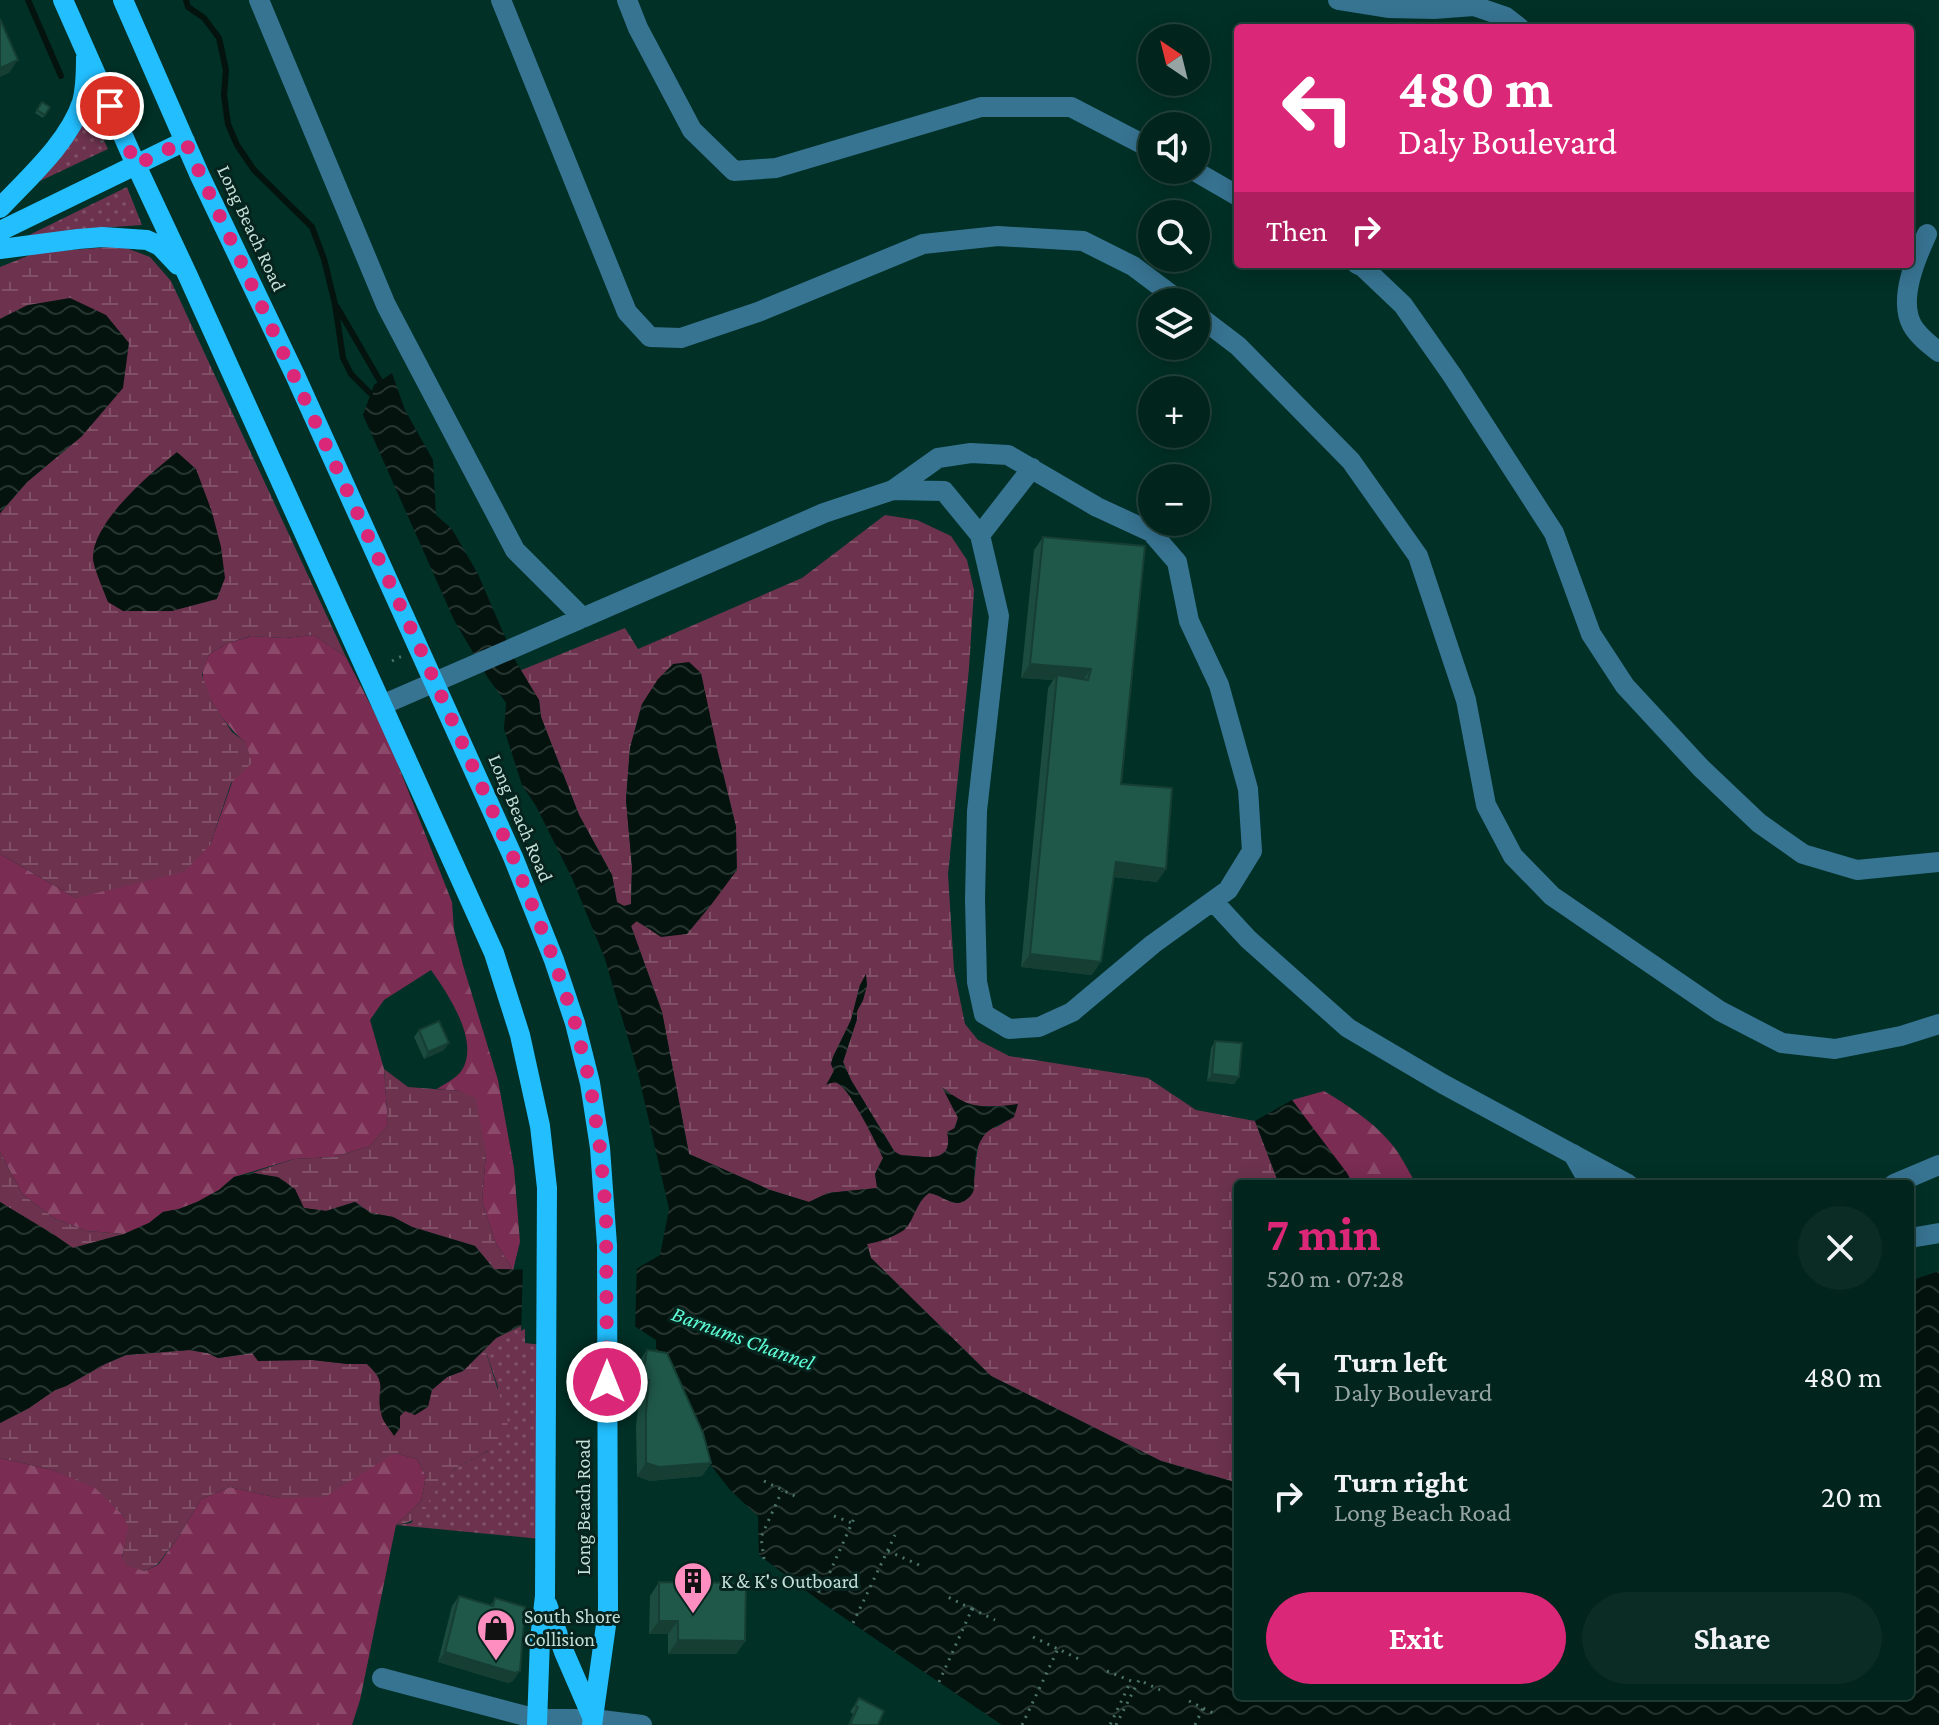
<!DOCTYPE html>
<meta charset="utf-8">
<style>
:root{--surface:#01241c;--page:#0b2c25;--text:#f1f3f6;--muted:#96a4a3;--line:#23413b;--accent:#db2777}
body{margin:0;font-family:"Crimson Pro",serif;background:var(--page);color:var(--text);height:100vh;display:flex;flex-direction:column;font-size:30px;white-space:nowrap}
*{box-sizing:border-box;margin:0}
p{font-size:26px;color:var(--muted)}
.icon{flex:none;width:44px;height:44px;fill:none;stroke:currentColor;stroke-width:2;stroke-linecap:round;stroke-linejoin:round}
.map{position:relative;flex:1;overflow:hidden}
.details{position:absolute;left:1234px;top:1180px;width:680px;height:520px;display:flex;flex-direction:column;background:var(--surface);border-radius:8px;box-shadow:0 4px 20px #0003,0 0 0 2px var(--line)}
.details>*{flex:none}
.top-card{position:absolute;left:1234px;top:24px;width:680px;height:244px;border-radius:8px;box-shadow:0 4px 20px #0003,0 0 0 2px var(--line);background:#db2777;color:#fff;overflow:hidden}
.needle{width:52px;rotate:325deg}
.controls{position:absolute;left:1138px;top:24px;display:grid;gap:16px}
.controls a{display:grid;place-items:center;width:72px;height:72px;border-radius:50%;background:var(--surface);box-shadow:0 4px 20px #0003,0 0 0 2px var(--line);font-size:40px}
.pin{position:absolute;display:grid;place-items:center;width:68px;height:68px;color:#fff;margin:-34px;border:4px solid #fff;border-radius:50%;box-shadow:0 2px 8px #0007}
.me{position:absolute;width:88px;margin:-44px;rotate:0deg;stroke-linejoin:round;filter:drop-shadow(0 0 6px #0008)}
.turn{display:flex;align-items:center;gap:28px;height:168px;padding:0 32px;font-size:36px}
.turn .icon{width:104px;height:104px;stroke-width:2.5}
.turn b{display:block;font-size:56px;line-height:68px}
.then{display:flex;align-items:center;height:76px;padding:0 32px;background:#0003;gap:16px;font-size:30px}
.round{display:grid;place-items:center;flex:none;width:84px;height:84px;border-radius:42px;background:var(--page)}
.head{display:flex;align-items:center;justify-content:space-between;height:136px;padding:0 32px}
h1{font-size:48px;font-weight:700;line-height:60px;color:var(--accent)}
.primary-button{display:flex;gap:16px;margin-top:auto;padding:16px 32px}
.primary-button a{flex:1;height:92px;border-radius:48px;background:var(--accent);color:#fff;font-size:32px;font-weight:700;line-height:92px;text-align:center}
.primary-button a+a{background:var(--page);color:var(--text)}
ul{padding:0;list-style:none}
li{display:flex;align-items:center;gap:24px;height:120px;padding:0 32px}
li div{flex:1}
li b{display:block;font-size:30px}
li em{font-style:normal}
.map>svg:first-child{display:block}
.grass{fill:url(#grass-dots)}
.forest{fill:url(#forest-firs)}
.wetland{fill:url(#wetland-marsh)}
.water{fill:url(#water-waves)}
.pier{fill:#013026}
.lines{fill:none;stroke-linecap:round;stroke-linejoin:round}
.stream{stroke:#04130e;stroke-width:6}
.path{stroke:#4c746a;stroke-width:3;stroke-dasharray:2 6;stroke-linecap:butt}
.minor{stroke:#377492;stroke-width:20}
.major{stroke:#22befe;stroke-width:20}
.wall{fill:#1b4c3f}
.shaded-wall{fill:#163e33}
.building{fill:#1f5849;stroke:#163e33;stroke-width:2}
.route{stroke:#db2777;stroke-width:14;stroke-dasharray:0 25.2}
.labels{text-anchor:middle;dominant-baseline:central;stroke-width:6;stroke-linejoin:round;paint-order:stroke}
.street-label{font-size:20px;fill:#c3dfd6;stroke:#06241d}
.poi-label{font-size:20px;fill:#c3dfd6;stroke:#06241d;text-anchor:start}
.water-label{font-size:22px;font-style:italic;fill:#5efed6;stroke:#06241d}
</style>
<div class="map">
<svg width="1939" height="1725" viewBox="0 0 1939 1725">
<defs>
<pattern id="grass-dots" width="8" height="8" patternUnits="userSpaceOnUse" patternTransform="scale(2)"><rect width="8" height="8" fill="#6d334e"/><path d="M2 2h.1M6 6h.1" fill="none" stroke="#805067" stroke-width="1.8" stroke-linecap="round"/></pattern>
<pattern id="forest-firs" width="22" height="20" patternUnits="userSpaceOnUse" patternTransform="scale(2)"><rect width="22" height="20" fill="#7a2c52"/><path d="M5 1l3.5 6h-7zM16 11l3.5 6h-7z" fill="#8b4a6a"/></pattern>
<pattern id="wetland-marsh" width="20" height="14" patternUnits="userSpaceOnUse" patternTransform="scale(2)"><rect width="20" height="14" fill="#6d334e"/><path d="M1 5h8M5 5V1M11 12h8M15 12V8" fill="none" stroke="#805067"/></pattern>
<pattern id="water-waves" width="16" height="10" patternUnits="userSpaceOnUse" patternTransform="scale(2)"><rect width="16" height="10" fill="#04130e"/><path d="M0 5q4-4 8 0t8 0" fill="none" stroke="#273530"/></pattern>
</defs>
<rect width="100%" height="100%" fill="#013026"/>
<path class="grass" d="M89,108L108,149L23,189Z
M127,187L142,225L99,228L21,239Z
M525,1324V1343L542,1345L541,1539L396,1525L411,1523L446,1476L459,1466L488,1451L498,1387L485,1349L496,1338Z"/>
<path class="forest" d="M314,635L346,657L387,737L452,902L454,930L463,965L498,1080L514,1168L520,1242L513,1270L495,1242L482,1201L486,1153L460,1091L437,1089C444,1084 457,1078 462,1070C480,1041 448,994 431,970L384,1000L370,1020L384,1069L388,1125L370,1146L334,1157L294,1159L234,1177L219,1190L197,1202L179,1209L163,1212L149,1223L124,1234L87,1231L54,1218L22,1194L0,1152V854L76,898L210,845L246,743C230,730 201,694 203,673C203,667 207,660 209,654L228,643L252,636L284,638Z
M1324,1091C1347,1105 1371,1120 1389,1141C1400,1153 1408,1170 1416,1184H1353L1292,1100Z
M395,1453L417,1459L426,1476L421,1501L396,1525L360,1700L352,1725H0V1458L53,1470L95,1487L123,1515L129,1527L122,1557L144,1571L158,1565L177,1539L201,1499L230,1487L279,1498Z"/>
<path class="wetland" d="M121,246L150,257L171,281L346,657L314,635L284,638L251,636L228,643L209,654L202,675L212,702L232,732L246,743L252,763L231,783L210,845L184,872L76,898L0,854V513L27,482L82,436L28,305L0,319V267L35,253Z
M885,515L917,520L951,536L967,560L974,590L969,668L948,874L954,970L965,1024L978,1040L1009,1056L1148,1078L1196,1110L1255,1121L1279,1184H1238V1483L1161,1461L991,1376L871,1258L867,1244C878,1242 894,1237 903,1230C915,1220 915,1203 929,1193C939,1194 948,1203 958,1203C982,1201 971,1153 982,1137C990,1126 993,1130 1002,1124C1008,1121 1013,1110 1017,1105C996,1106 977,1109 957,1100L958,1118L946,1151L936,1158L900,1155L894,1151L851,1080L843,1062L857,1019V1011L863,1000L867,985H860L851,1020L833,1057L831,1064L834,1070L828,1084C834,1082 834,1080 840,1085C852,1094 877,1143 883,1158L875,1174L878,1188L828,1193L809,1202L770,1190L689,1154L662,1012L631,926L636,921L648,928L736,827L719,757L642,704L630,748L626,800L632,867L631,905L624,906L617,903L612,875L579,815L541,717L539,700L519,671L625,628L638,649L802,578Z
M384,1069L408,1087L460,1091L476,1098L486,1153L482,1201L495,1242L513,1270L494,1269L475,1246L412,1227L393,1217L371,1213L355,1202L326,1211L303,1208C289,1178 283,1178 252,1173L294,1159L334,1157L370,1146L388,1125Z
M0,1152L22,1194L54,1218L87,1231L124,1234L73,1248C49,1231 24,1218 0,1202Z
M485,1349L508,1422L505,1438C498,1443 491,1449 484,1453C472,1460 457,1465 447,1476C426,1497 432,1520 396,1525L421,1501L426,1476L417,1459L395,1453L325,1497L279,1498L230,1487L201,1499L177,1539L157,1565L144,1571L127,1566L122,1558L128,1527L123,1515L95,1488L53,1470L0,1458V1423L29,1408L55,1390L66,1386L105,1364L126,1355L189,1350L208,1353L218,1358L253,1353L348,1364H367C380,1376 383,1382 380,1399L400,1428L399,1416L447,1377L463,1371Z"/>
<path class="water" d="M70,298L106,315L129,343L123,388L82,436L27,482L0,513V319L28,305Z
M392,373L405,410L433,460L436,515L452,529L478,574L515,660L539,700L541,717L579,815L612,875L617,902L624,906L631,904L632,867L626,800L630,748L642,704L658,679L673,664L689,662L701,673L719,757L736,827L737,870L711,905L687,934L661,937L637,921L631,926L662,1012L689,1154L770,1190L809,1202L828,1193L877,1188L875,1174L883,1158C878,1145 849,1089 839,1084C834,1081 831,1083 826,1085L834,1071L831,1064L833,1057L851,1020L860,985L866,974L867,985L863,1000L857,1011V1019L843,1062L851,1080L894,1151C902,1157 905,1155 913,1156C934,1158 953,1160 947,1132L955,1128L958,1118L942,1087C968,1109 984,1109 1018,1104L1014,1117C1003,1124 990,1126 983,1137C974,1149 975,1165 974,1179C974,1184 975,1188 973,1192C971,1197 964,1202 958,1203C948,1203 939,1194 929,1193C915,1203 915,1220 904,1230C894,1237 879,1242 867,1244L871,1258L991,1376L1161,1461L1238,1483V1696H1910V1281L1939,1271V1725H1002L821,1602L759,1555L758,1516L730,1490L707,1460L656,1361V1340L636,1327L525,1324L496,1338L463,1371L447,1377L432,1390L428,1407L415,1415L405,1411L400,1416V1428L394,1436C390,1429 382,1421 381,1413C375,1388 390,1386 367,1364H348L312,1360L258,1361L252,1353L218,1358L208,1353L189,1350L126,1355L105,1364L66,1386L55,1390L29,1408L0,1423V1202L53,1234L73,1248L124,1234L149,1223L163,1212L179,1209L197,1202L219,1190L234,1177L252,1173L278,1177L295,1189L304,1208L326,1211L355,1202L371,1213L393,1217L412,1227L475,1246L494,1269L631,1272L660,1255L669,1209L638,1073L605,959L572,878L536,806L522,785L504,729L506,703L488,678L454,620L363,415L374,385Z
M177,452L196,469L212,512L221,547L225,578L217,599L172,611H123L108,602C104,591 94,569 93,559C91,523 151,473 177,452Z
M1292,1100L1347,1173L1353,1184H1279L1255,1121Z"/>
<path class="pier" d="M637,1264L635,1331L526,1328L521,1331L523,1266L630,1268Z"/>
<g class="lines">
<path class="stream" d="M28,0L61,76
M186,0L188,7L204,18L219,38L226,70L224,95L228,124L237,145L254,170L312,227L324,259L335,304L343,358L351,374L370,393
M337,307L380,381"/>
<path class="path" d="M95,126L105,148
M392,661L402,656
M764,1481L799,1498
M834,1516L852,1523
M888,1551L919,1565
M764,1559L761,1537L782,1491
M789,1578L821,1592L856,1514
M972,1609L995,1620
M853,1623L895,1535
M1033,1637L1083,1661
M1107,1671L1131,1681L1110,1725
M939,1682L972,1609L948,1597
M1189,1701L1217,1715
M1022,1725L1058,1649
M1116,1725L1139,1680L1160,1690
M1195,1725L1203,1708"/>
<path class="minor" d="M259,0L386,305L515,550L583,618
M501,0L627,312L650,337L681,338L758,312L923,244L998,236L1083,241L1133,266L1181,302
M627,0L638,28L692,130L734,171L776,168L981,107H1071L1152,149
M1338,0L1388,8L1434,9L1474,6L1506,17L1520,28
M1193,170L1238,196
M1927,234C1916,258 1898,299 1912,325C1918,336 1930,345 1939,352
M1357,264L1363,267L1403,305L1452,375L1554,533L1591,634L1625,686L1701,768L1759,823L1803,854L1857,870L1939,862
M1196,314L1238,346L1351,461L1418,556L1466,700L1486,805L1513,856L1552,896L1720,1011L1782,1043L1835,1049L1901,1036L1939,1024
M980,535L1032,468
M382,705L824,513L893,490L944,491L980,535L999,616L977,811L975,899L977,982L984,1014L1009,1029L1039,1027L1072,1012L1153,944L1228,890L1252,851L1248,789L1219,685L1189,621L1177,562L1151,532L1097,507L1008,455L971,453L938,458L893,490
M1213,901L1248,939L1348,1028L1443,1084L1628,1184
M1573,1154L1590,1184
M1894,1184L1939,1165
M1910,1238L1939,1233
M382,1678L537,1719H593L642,1725"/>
<path class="major" d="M63,0L136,165L188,276L494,953L520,1035L540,1126L547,1188L545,1596L540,1639L537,1725
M123,0L200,176L295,375L513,857L554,960L575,1023L590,1083L600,1148L607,1245L608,1611L592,1725
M0,208C28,178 69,142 82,102C86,88 86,72 86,57
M0,231L185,141
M0,249L78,239L103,237L147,240L160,246L178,265
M547,1604L564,1652L593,1719"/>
</g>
<path class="wall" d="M42,102L50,107L43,118L35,113Z
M1043,537L1145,546L1121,784L1166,869L1157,882L1113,877L1092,975L1021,967L1048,688L1053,680L1021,678L1034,550Z
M419,1030L444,1050L424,1059L414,1037Z
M1215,1041L1239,1077L1234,1084L1207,1081L1211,1048Z
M647,1350L711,1463L702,1476L649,1481L637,1476L636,1426L640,1393L633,1391L637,1364Z
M659,1582L745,1641L736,1654H668V1634H649L650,1596Z
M459,1596L491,1605L495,1598L513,1681L508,1683L438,1662L452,1606Z
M859,1698L878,1725H848L853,1714L850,1712Z"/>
<path class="shaded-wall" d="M18,60L9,73L0,77V68Z
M1030,664L1091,669L1081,682L1057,675L1053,680L1021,678Z
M1116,862L1166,869L1157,882L1106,876Z
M1030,954L1101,962L1092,975L1021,967Z
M449,1043L444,1050L424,1059L428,1052Z
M1212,1074L1239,1077L1234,1084L1207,1081Z
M642,1378L649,1380L640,1393L633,1391Z
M646,1463H711L702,1476L649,1481L637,1476Z
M659,1621H678L668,1634H649Z
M678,1640L745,1641L736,1654H668Z
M445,1652L520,1671L513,1681L508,1683L438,1662Z"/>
<path class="building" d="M0,19L18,60L0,68Z
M42,102L50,107L45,115L37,110Z
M1043,537L1145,546L1121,784L1172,788L1166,869L1116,862L1101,962L1030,954L1057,675L1088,680L1091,669L1030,664Z
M439,1021L449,1043L428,1052L419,1030Z
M1215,1041L1242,1043L1239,1077L1212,1074Z
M647,1350L667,1353L703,1433L711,1463L659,1467L646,1463V1412L649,1380L642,1378Z
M659,1582L746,1583L745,1641L678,1640V1621H659Z
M459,1596L493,1606L495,1598L525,1607L520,1671L515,1673L445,1652Z
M859,1698L884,1711L878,1725H854L850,1724L858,1707L855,1705Z"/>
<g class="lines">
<path class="route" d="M110,106L136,165L185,141L419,646L513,857L554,960L575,1023L590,1083L600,1148L606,1213L607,1382"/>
</g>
<defs>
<symbol id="building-pin" viewBox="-11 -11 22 30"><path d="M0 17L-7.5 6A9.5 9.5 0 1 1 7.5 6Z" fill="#fd8ebf" stroke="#06241d"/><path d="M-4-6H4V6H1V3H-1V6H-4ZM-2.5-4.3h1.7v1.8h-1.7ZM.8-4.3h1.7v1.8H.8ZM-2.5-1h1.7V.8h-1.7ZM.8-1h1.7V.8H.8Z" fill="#111"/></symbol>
<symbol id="shop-pin" viewBox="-11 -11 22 30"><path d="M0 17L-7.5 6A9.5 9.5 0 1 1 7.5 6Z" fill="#fd8ebf" stroke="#06241d"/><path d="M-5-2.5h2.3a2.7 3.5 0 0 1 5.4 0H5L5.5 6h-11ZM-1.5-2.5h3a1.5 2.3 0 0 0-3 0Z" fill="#111"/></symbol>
</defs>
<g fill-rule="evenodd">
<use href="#building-pin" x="671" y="1559" width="44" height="60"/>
<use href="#shop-pin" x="474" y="1606" width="44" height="60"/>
</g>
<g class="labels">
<g class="street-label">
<text transform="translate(252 228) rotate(65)">Long Beach Road</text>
<text transform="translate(521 818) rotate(67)">Long Beach Road</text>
<text transform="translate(583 1507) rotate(-90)">Long Beach Road</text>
</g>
<g class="poi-label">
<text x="721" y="1581">K &amp; K's Outboard</text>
<text x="524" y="1616">South Shore<tspan x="524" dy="23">Collision</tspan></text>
</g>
<g class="water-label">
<text transform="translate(743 1338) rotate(20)">Barnums Channel</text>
</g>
</g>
</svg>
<div class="controls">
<a><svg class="needle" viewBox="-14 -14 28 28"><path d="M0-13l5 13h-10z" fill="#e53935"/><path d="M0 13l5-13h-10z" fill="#96a4a3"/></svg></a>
<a><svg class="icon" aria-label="sound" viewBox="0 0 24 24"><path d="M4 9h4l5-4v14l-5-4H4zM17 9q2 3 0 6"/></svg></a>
<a><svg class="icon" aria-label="search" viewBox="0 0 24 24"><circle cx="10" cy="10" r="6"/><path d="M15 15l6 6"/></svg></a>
<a><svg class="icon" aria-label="layers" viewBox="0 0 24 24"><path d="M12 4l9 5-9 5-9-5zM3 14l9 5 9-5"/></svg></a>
<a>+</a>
<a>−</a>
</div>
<div class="pin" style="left:110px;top:106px;background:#d93025"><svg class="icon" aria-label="arrive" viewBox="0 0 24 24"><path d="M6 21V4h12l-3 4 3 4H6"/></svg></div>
<svg class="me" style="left:607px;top:1382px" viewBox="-20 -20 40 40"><circle r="17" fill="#db2777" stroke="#fff" stroke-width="3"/><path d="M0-11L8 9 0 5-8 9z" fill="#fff"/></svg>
<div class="top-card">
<div class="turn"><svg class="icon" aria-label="left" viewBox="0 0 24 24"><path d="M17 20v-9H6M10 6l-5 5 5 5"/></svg><div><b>480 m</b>Daly Boulevard</div></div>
<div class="then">Then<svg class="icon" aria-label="right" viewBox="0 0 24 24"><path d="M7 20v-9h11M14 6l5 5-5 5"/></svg></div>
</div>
<section class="details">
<div class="head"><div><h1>7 min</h1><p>520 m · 07:28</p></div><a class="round"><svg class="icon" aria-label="close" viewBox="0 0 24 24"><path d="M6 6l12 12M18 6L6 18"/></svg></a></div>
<ul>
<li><svg class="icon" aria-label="left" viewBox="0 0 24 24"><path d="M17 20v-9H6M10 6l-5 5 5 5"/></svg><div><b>Turn left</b><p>Daly Boulevard</p></div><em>480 m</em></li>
<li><svg class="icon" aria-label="right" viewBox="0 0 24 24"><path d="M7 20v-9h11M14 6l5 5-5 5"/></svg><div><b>Turn right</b><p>Long Beach Road</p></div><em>20 m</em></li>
</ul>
<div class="primary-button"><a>Exit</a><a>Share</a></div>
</section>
</div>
